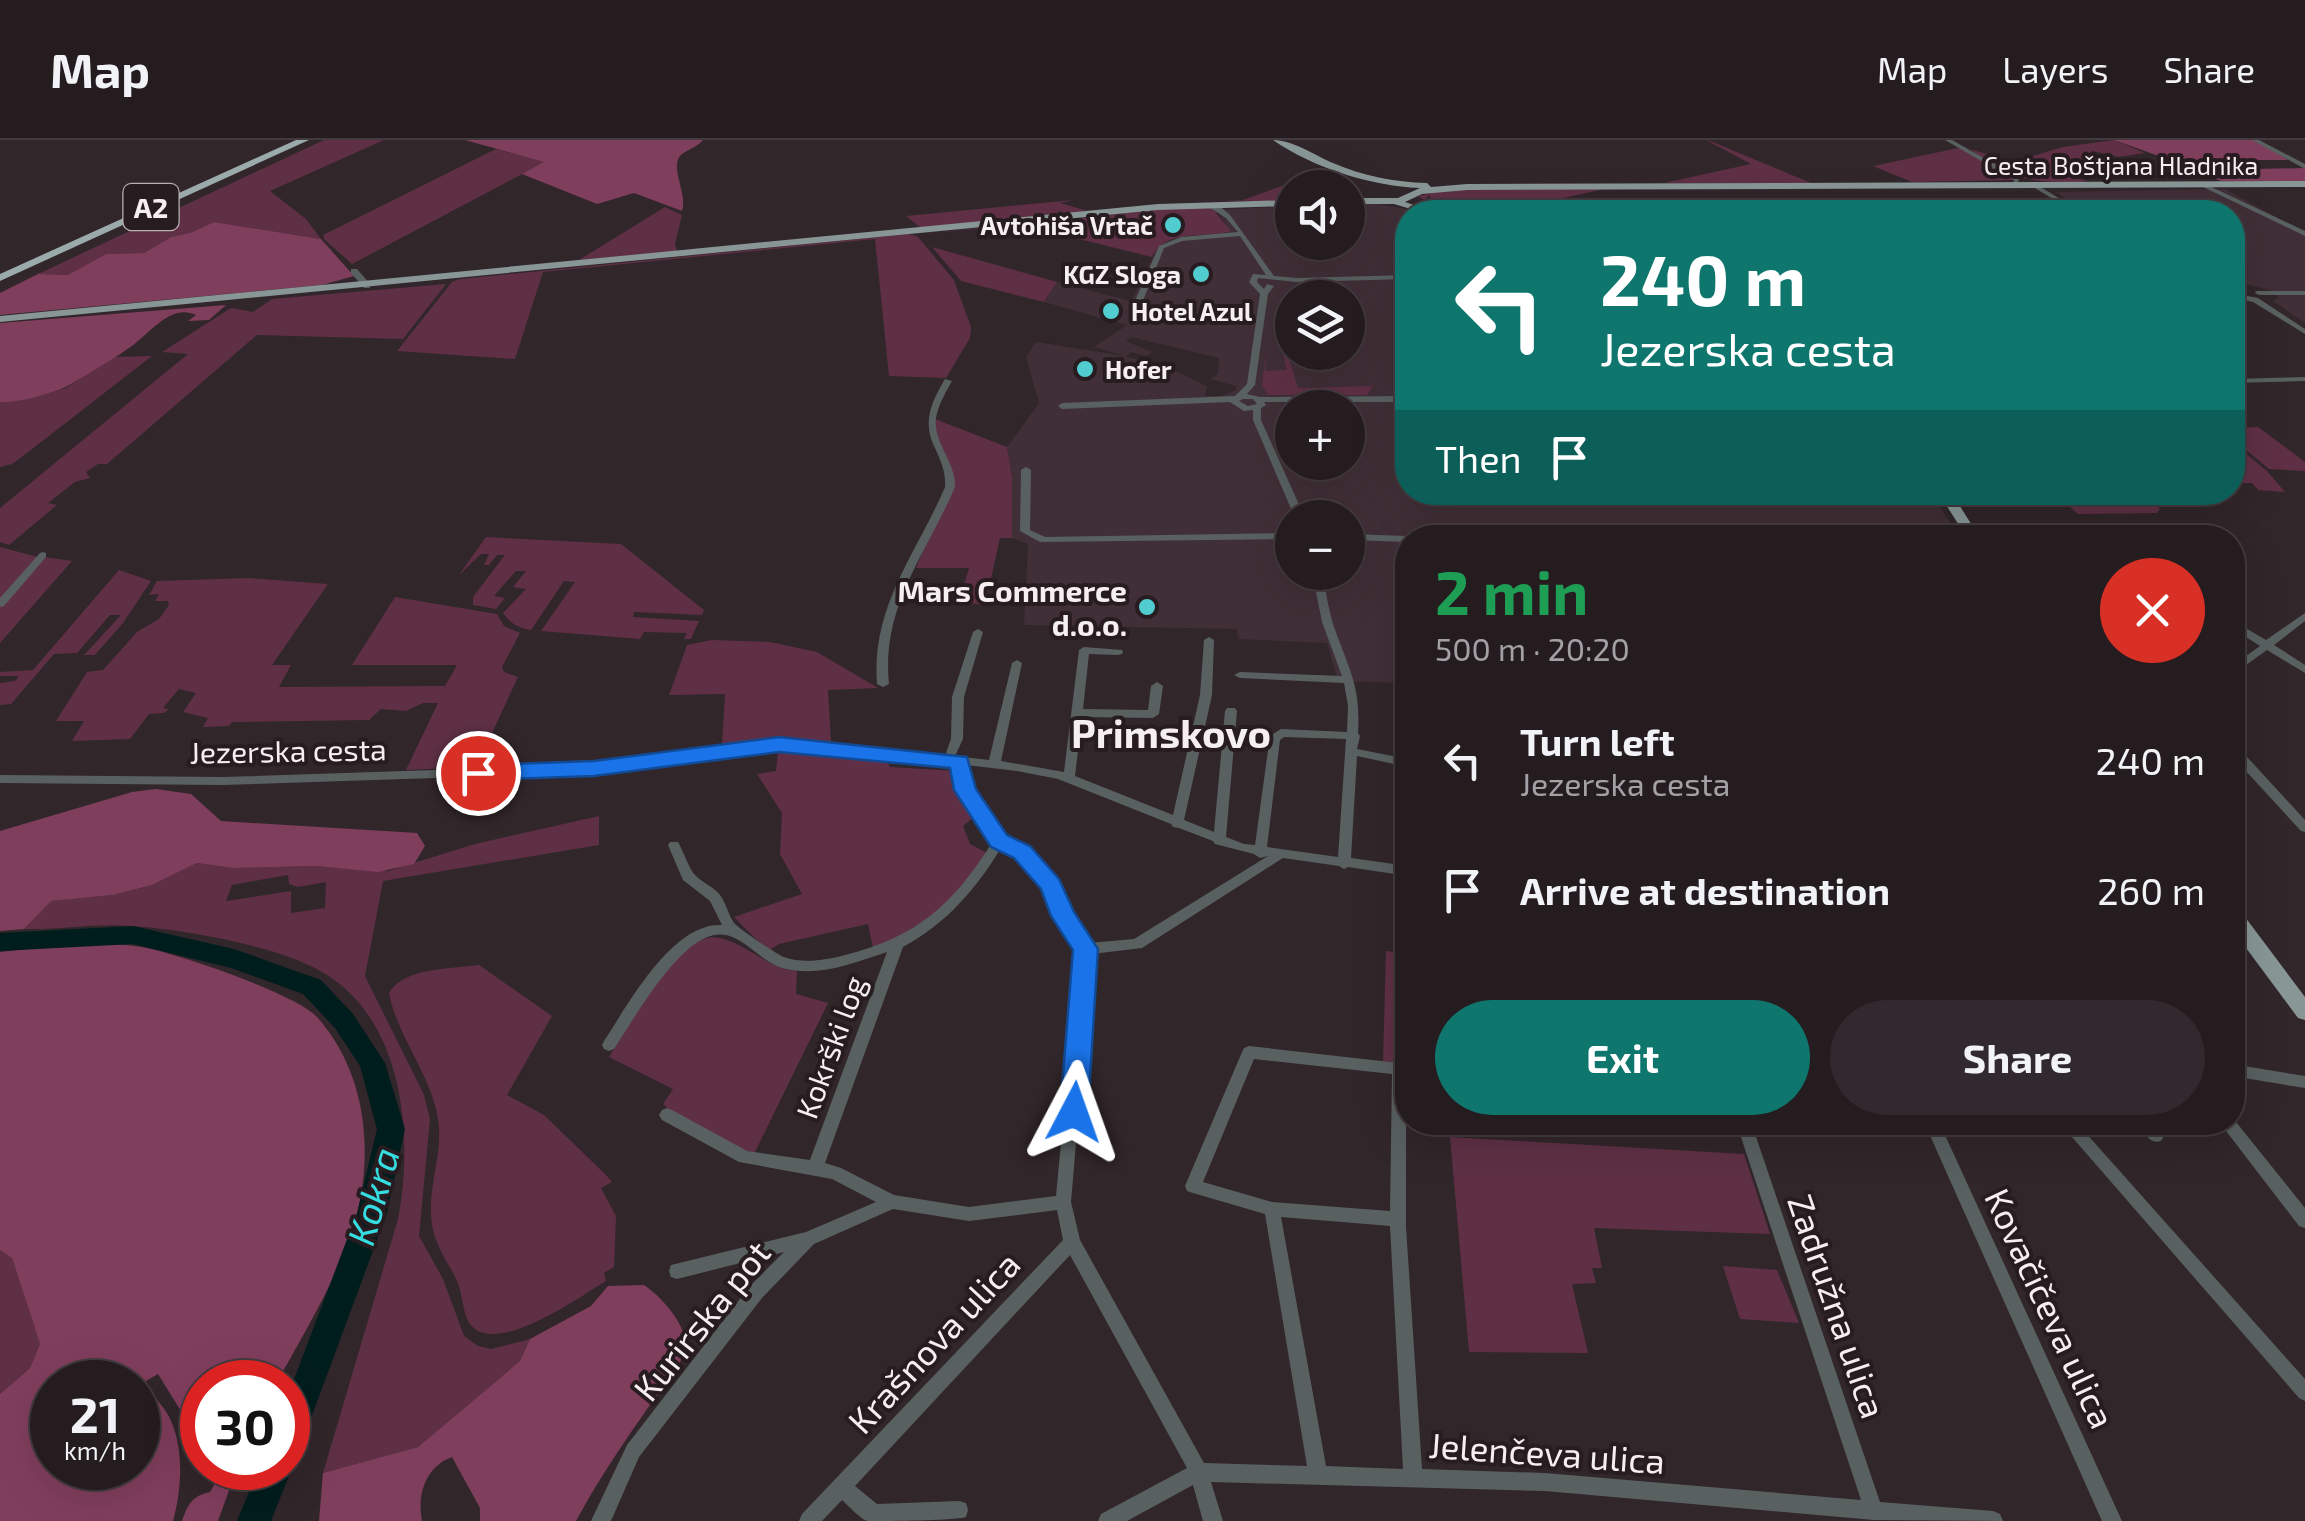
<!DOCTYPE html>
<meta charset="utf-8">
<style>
:root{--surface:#251c20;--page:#31292d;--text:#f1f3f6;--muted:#a3a1a5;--line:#423a3e;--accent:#0f766e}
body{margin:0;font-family:"Exo 2",sans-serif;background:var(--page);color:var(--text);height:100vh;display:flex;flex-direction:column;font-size:38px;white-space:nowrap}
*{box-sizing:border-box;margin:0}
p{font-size:32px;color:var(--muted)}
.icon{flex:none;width:55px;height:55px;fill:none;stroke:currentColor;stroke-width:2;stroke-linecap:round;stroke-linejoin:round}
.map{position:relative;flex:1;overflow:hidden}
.side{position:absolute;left:1395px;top:385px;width:850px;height:610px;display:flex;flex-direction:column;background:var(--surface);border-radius:40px;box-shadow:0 10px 40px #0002,0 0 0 2px var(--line)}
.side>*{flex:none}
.hud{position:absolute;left:1395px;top:60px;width:850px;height:305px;border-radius:40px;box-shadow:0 10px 40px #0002,0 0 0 2px var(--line);background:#0f766e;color:#fff;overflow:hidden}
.controls{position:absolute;left:1275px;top:30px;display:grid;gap:20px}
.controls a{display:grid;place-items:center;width:90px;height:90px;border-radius:50%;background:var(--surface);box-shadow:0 10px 40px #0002,0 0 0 2px var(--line);font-size:50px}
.speed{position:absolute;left:30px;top:1220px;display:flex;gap:20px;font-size:50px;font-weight:700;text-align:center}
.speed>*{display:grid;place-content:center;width:130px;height:130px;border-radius:50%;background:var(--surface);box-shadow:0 10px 40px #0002,0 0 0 2px var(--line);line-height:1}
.speed small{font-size:25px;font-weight:400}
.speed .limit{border:15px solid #d22;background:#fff;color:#111}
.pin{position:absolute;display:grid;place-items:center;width:85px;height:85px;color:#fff;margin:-42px;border:5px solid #fff;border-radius:50%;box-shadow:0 2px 10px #0007}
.me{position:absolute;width:110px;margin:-55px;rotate:4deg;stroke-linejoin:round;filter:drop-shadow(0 0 8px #0008)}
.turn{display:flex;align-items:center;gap:35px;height:210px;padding:0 40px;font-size:45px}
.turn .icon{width:130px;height:130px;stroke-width:2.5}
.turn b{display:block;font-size:70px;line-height:85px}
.then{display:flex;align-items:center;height:95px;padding:0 40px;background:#0003;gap:20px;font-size:38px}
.round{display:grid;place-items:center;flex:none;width:105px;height:105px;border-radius:52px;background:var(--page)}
.head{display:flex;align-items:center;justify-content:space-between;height:170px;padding:0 40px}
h1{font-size:60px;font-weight:700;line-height:75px;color:#1e9e55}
.primary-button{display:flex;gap:20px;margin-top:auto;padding:20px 40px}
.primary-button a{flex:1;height:115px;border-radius:60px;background:var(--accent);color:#fff;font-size:40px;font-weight:700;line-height:115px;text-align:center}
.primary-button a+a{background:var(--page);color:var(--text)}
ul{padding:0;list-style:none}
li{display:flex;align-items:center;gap:30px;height:130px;padding:0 40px}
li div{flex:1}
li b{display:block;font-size:38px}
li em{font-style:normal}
header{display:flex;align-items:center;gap:60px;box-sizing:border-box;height:140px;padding:0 50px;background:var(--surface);border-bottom:2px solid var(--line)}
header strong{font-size:48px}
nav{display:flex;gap:55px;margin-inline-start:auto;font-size:35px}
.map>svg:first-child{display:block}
.built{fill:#402f36;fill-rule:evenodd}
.green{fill:#5f3045;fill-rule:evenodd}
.forest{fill:#803e5d;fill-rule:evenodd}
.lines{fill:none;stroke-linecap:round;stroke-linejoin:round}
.river{fill:#001d1e;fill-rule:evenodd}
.minor{fill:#596060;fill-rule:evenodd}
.major{fill:#889696;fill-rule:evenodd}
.highway{fill:#9babab;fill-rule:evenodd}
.route{fill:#1a73e8;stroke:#114b97;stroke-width:2.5}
.poi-dot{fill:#52cdcf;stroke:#271c20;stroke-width:4}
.labels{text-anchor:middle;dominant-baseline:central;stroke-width:8;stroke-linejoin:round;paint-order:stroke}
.far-street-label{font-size:25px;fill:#f6eff1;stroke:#271c20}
.far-poi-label{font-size:25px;font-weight:bold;fill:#f6eff1;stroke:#271c20;text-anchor:end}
.shield{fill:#271c20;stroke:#b8b0b2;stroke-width:2.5}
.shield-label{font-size:28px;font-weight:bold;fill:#f6eff1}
.poi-label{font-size:30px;font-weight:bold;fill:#f6eff1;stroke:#271c20;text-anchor:end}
.street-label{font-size:30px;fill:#f6eff1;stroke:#271c20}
.near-street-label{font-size:35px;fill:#f6eff1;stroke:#271c20}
.near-water-label{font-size:38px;font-style:italic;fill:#36dde0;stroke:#271c20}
.district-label{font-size:40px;font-weight:bold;fill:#f6eff1;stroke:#271c20}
</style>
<header>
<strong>Map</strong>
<nav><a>Map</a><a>Layers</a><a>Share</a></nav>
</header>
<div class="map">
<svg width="2305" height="1381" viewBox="0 0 2305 1381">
<rect width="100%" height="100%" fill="#31262a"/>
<path class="built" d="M2225,49L2305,93V183L2273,161L2279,157L2270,150L2233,141L2232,72H2089L2055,52Z
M1373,63L1423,72H1408V352L1930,353L1960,397L1408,398L1407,543L1338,541L1327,503L1238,499L1237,489L1024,485L1028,404L1012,398V338L1007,307L1039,263L1026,217L1036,202L1125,216L1094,207L1127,185L1044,162L1057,142L1131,161L1159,105L1177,98L1230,91L1217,70L1292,66V102H1348V64ZM1292,158H1348V212H1292ZM1131,197L1219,218L1218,234L1210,239L1236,246V250L1222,256H1205L1207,246L1159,223L1126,217L1131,212L1146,216L1152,212L1126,201ZM1292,268H1348V322H1292ZM1292,378H1348V432H1292Z"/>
<path class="green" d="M324,0H384L270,51L306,79L321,99L214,82L190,93L171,97L144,113L106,114L69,135L38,134Z
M1706,0H1708L1811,43H1664L1751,24Z
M2114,0L2145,13L2119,17L2093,11L2087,15L2101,20L2051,31L2087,41L2080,42C2031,42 2010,41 1970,9L2013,22L2063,7Z
M1963,7L2015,40L1912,42L1873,26Z
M496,9L545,22L352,124L325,100L323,95Z
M1324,31L1358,51L1348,55V48H1292V62L1219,60H1243Z
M1604,49L1501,72H1450L1428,62H1431L1430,55L1424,60L1418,56L1446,50Z
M1073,60L1060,63L1087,71L921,88L906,76Z
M665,67L682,75L675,104L677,111L579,120Z
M1176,68H1212L1231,91C1204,99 1166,88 1152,117L1022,85L923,94Z
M909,94L918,97L954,140L971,187L970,198L946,238L889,236L875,99L543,132L515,219L397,211L452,142L460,139Z
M932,107L1057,142L1044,162L961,141Z
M446,144L403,199L257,195L107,324H98L86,332L90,338L75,342L48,363L57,365L9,405L0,402V368L188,214L162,212L231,168L253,172L272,159Z
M1266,211L1265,231L1287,230L1283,214L1287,212L1298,248L1373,246L1367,255H1268L1262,246Z
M152,216L27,313L12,324L0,327V262L18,261L66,248L112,217Z
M935,279L1007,307L1012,338V398H1000L985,465L959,462L969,428H916L954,340L935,290Z
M2258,287L2305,322V331L2269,329L2233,299V288Z
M2232,302L2267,331L2285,352L2258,350L2252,343H2233Z
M2054,353H2143L2160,369L2157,373L2078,374Z
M486,397L621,404L704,470L702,475L634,472L633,477L699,481L691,499H684L687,493L644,492L640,499L541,491L575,442L564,441L531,490C518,488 511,484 503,473L526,449L513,447L526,431H516L494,456L505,458L496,469L473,465V457L505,415H497L489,425H484L489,414H481L459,435Z
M0,407L38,417L0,461Z
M44,417L72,421L0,503V466Z
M119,430L151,441L123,483L95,515H84L121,475H110L77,513L54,514L11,564L0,565V543L15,541L19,536H0V532L33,530Z
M249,438L328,444L272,525H291L279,547L445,546L457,525H352L395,457L497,474L504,486L520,493L502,527L504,532L518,537L478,623L475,627L406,630L438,563H423L406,571L381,569L369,580L232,582L229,586L203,587L208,578L183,572L196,553L179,549L163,568L169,569L164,573L149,574L130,599L72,601L84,581H56L87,532L103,530L137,492L159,479L169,465L168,461H155L159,454L149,455L157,441Z
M712,500L770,502L817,512L878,548L828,550L831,601L779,599L722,605L725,554L669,555L687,505Z
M778,612L861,616L887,622L890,627L957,631L975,676L963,686L970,704L989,714L931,782L873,808L868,784L779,804L768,811L734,777L802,754L780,714L782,673L757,634L776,631Z
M599,676V705L383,741L365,836L424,955L430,979L419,1096L443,1139L464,1196L478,1206L491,1209L530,1199L520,1221L418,1307L323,1333L398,1079C414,996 404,879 322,832C278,806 183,789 130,786C95,783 59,790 24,789L50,761L113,755L152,745L197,723L233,728L316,726L388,731L475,704ZM288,735L289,744L298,747L326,742L325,768L291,773V751L226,761L232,745Z
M712,797C746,800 765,829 797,831L796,854L828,863L753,1016L671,971L663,964L673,949L609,917C632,882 669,804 712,797Z
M1386,811L1407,813V948V927L1383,921Z
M479,825L552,876L507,955L544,975L606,1035L612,1042L601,1048L616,1076L614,1127L604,1133L606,1141C581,1156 495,1218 470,1184C462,1173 463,1154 457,1141C445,1116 431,1101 431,1071C430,1043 441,1016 439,988C436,940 398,900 389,853C404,827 452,829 479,825Z
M1439,983H1566L1568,995L1440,987Z
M1450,997L1744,1014L1770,1094L1594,1088L1602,1128H1592L1596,1143L1572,1144L1588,1213L1469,1212Z
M0,1110L12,1118L40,1204L30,1228L0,1254Z
M1723,1126L1777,1130L1799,1183L1740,1179Z"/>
<path class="forest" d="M465,0H703C697,7 689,9 682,14C668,26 688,52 682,71L634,53L597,64L522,34L544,22Z
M2114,0H2257L2288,20H2170Z
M2305,28V41H2221L2204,34L2211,30Z
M214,82L321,99L354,136L322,145L0,175V153L38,134L68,135L106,114L144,113L171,97L190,93Z
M226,165L209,180L188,181L196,175C170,163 149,195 129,208C119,215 70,246 61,249C43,255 20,263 0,262V183Z
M156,649L191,654L221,681L417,693L425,706L414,724L378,732L317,726L233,728L197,723L152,745L113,755L51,761L24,789L0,791V691L132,652Z
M57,806C84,807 114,802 141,807C174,812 296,854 317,877C374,941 376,1037 344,1114C325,1158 300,1201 277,1242H202V1288L192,1289L158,1234L146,1241C151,1256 159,1260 167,1273C185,1304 182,1348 173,1381H0V1254L30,1228L40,1204L12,1118L0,1110V812ZM138,1242V1328H52V1242Z
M644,1145C661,1156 689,1187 685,1208C680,1232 656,1255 643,1275C619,1309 596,1344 576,1381H480V1368L452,1317C425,1327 417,1355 422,1381H319L323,1333L418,1307L520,1221L530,1199L591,1166L608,1146Z
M224,1328H237L218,1381H182C188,1364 192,1356 210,1352Z"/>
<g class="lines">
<path class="river" d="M133,786L234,809L321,840L353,874L385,923L405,989L387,1073L304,1297L300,1309L288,1313V1255L357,1073L377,989L360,926L335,888L303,854L231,828L133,804L0,811V793Z
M288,1318L292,1328L271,1381H237L259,1328H288Z"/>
<path class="minor" d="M1945,0H1952L2019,38L2018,43L2013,44L2014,40Z
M2252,0H2259L2305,24V29Z
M2201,44H2205L2305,91V96L2201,46Z
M2033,45H2037L2082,72H2075L2033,47Z
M1207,64L1222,68L1230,75L1274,136L1297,138L1408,135V139L1297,142L1258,138L1257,142L1264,149L1267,144L1274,146L1268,154L1255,245L1247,254L1260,257L1408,256V262H1264L1266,265L1261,268V280L1305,378H1295L1253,280V270L1244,271L1230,262L1062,269L1058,266L1062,263L1235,256L1247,244L1260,154L1249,142L1253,134L1266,135L1240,96L1182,101L1164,108L1142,163L1138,165L1134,163L1159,106L1181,97L1238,92L1226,78L1207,66ZM1243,259H1253L1257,264L1248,266L1239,261Z
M351,129H357L370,144V148H364L351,133Z
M2256,151H2305V155H2259L2255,153Z
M2232,153L2258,158L2305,189V194L2253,162L2232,157Z
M2305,237V241L2232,243V239Z
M945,239L952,241C946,252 938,265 936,278C933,303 956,322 955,347C926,415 881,466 889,544L883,547L877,544C871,466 916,415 945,347C946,332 941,321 935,308C922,282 931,263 945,239Z
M1026,327L1031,330L1030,390L1045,397L1292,393V399L1040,402L1020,391L1021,330Z
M1348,394L1408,396L1412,398H1408V402L1348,400Z
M43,412L46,413V417L4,466L0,467V458L40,413Z
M1312,432H1322C1326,450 1328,469 1334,487C1349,529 1361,547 1358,593L1360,596L1357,609L1408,619V627L1357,616L1351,718L1408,726V736L1348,727L1344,729L1339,726L1283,718L1142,808L1092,814L1071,1062L1080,1100L1204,1323L1307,1326L1265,1074L1193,1053L1187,1051L1185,1046L1242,912L1244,908L1249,906L1399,923L1404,925L1406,929V1087L1422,1329L1545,1333L1861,1360L1736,982H1751L1880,1362L1993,1371L2000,1374L2003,1381L1874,1380L1545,1351L1211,1342L1223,1381H1203L1193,1345L1127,1381H1098L1101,1374L1187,1328L1070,1115L855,1346L877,1364L959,1361L966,1363L968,1370L966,1377C955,1381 877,1381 867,1381C859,1378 849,1366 842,1360L822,1381H799L802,1374L1063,1100L1057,1070L969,1081L893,1069L814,1104L762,1158L639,1317L611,1381H591L627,1305L750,1146L784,1112L677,1139L671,1137L669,1131L671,1125L806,1092L876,1062L832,1039L739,1022L662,980L659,975L662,970L667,968L672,970L747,1011L810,1020L887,812C854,823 817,838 782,828C758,821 741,790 714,795C677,802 634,879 614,909L609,911L604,909L602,905L604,901C628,865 672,782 722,785L710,761L683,740L668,705L670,702H678C684,712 688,728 696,736C703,743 714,747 720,755C726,763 728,774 734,783C737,787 777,815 784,817C803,824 826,820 845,815C917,797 954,764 993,701L960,650L954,624L817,609L745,610L627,629L554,634L223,645L0,643V635L223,637L554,626L627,621L745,602L817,601L948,615L946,613L951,599L952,557L973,492L978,489L983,492L964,557L963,599L955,616L989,620L1012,523L1017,520L1022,523L1001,621L1064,632L1079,510L1084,507L1122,510L1123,512L1122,514L1118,515L1089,514L1083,569L1148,570L1151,546L1157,542L1163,546L1159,574L1153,578L1082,577L1075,636L1173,675L1200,555L1204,500L1209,497L1214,500L1212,555L1184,680L1214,692L1225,571L1227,568H1235L1237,571L1226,697L1244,704L1255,705L1270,596L1281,589L1347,592L1348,566L1344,543L1240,538L1234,535L1240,532L1342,536L1322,482ZM1284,597L1346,599L1338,717L1267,707L1280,600ZM966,625L1017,631L1058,639L1171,684L1173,687L1179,688L1213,701L1215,704L1254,714L1260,718L1268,716L1134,799L1089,803L1069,774L1056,742L1026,709L1003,698L972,650ZM1001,708L1018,715L1045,747L1056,776L1079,810L1056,1056L969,1067L894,1055L841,1028L825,1023L903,807C946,784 976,749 1001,708ZM1254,919L1392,934L1390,1071L1272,1062L1203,1042ZM1281,1077L1390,1086L1403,1329L1326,1326Z
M2305,473V481L2274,505L2305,525V533L2267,510L2232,535V526L2260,506L2232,488V480L2266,500Z
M2232,604L2236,605L2305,680V692L2301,691L2232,616Z
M2232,924L2305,936V948L2232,936Z
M2232,977L2305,1068V1088L2299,1086L2223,987L2221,982H2232Z
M1924,982H1939L2122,1381H2102Z
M2059,982H2076L2305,1239V1261L2299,1258Z
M2140,982H2156L2164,996L2161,1001C2149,1005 2144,992 2140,982Z"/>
<path class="major" d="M1273,0C1293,0 1314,15 1333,23C1363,36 1394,42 1427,43L1431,47L1467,44L2305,41V47L1467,50L1422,54L1405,62L1435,72H1421L1394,64H1348V58H1398L1420,48C1370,46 1314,28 1273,0Z
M1292,60V66L1158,70L0,182V176L1158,64Z
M1938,352H1951L1980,398H1967Z
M2232,767L2239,769L2305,857V880L2298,878L2232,789Z"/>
<path class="highway" d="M296,0H309L0,141V134Z"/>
</g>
<path class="route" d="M779,597L967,617L976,649L1007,695L1030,706L1059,739L1074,772L1098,809L1088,972L1084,980L1074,983L1064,980L1060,972L1073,810L1051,776L1041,749L1014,718L991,707L954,650L950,628L779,612L594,636L478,640L467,633L478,625L594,621Z"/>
<g class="poi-dot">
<circle cx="1173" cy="85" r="10"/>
<circle cx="1201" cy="134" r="10"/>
<circle cx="1111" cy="171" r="10"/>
<circle cx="1085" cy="229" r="10"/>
<circle cx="1147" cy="467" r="10"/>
</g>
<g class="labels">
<g class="far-street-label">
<text x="2121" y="25">Cesta Boštjana Hladnika</text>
</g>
<g class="far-poi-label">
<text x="1153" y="85">Avtohiša Vrtač</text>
<text x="1181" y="134">KGZ Sloga</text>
<text x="1131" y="171" text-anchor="start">Hotel Azul</text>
<text x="1105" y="229" text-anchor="start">Hofer</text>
</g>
<rect class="shield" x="123.5" y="44" width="55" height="46" rx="8"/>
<g class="shield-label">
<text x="151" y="67">A2</text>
</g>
<g class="poi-label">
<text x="1127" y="450">Mars Commerce<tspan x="1127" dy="34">d.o.o.</tspan></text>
</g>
<g class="street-label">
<text transform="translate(288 610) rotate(-1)">Jezerska cesta</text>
<text transform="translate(830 907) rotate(-70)">Kokrški log</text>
</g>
<g class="near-street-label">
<text transform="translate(1838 1166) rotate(71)">Zadružna ulica</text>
<text transform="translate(2051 1168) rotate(65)">Kovačičeva ulica</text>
<text transform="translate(701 1180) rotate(-51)">Kurirska pot</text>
<text transform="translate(933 1202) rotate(-47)">Krašnova ulica</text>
<text transform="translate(1547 1312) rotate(4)">Jelenčeva ulica</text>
</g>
<g class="near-water-label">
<text transform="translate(372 1056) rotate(-74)">Kokra</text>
</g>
<g class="district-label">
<text x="1171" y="592">Primskovo</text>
</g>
</g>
</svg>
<div class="controls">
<a><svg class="icon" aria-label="sound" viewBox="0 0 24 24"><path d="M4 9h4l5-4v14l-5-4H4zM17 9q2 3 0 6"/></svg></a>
<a><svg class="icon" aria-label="layers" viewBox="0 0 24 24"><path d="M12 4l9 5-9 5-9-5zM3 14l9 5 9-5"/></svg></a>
<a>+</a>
<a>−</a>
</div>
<div class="speed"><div>21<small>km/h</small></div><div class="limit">30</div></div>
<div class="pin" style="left:478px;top:633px;background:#d93025"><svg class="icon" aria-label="arrive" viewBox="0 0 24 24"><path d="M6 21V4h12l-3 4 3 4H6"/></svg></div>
<svg class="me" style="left:1074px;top:972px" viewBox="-20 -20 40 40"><path d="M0-17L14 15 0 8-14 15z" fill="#1a73e8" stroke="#fff" stroke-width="4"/></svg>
<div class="hud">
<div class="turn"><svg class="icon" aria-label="left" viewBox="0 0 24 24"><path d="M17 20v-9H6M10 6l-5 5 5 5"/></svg><div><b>240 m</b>Jezerska cesta</div></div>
<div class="then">Then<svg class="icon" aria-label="arrive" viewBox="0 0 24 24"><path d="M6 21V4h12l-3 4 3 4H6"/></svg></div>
</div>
<section class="side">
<div class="head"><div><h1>2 min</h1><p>500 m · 20:20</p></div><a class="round" style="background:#d93025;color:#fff"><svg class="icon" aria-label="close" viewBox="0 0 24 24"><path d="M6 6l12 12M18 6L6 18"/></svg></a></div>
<ul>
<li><svg class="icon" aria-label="left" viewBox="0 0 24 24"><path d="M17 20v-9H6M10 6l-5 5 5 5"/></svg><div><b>Turn left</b><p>Jezerska cesta</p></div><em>240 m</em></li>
<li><svg class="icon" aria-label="arrive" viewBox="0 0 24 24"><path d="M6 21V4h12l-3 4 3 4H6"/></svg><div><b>Arrive at destination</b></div><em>260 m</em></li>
</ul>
<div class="primary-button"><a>Exit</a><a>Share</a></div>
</section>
</div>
